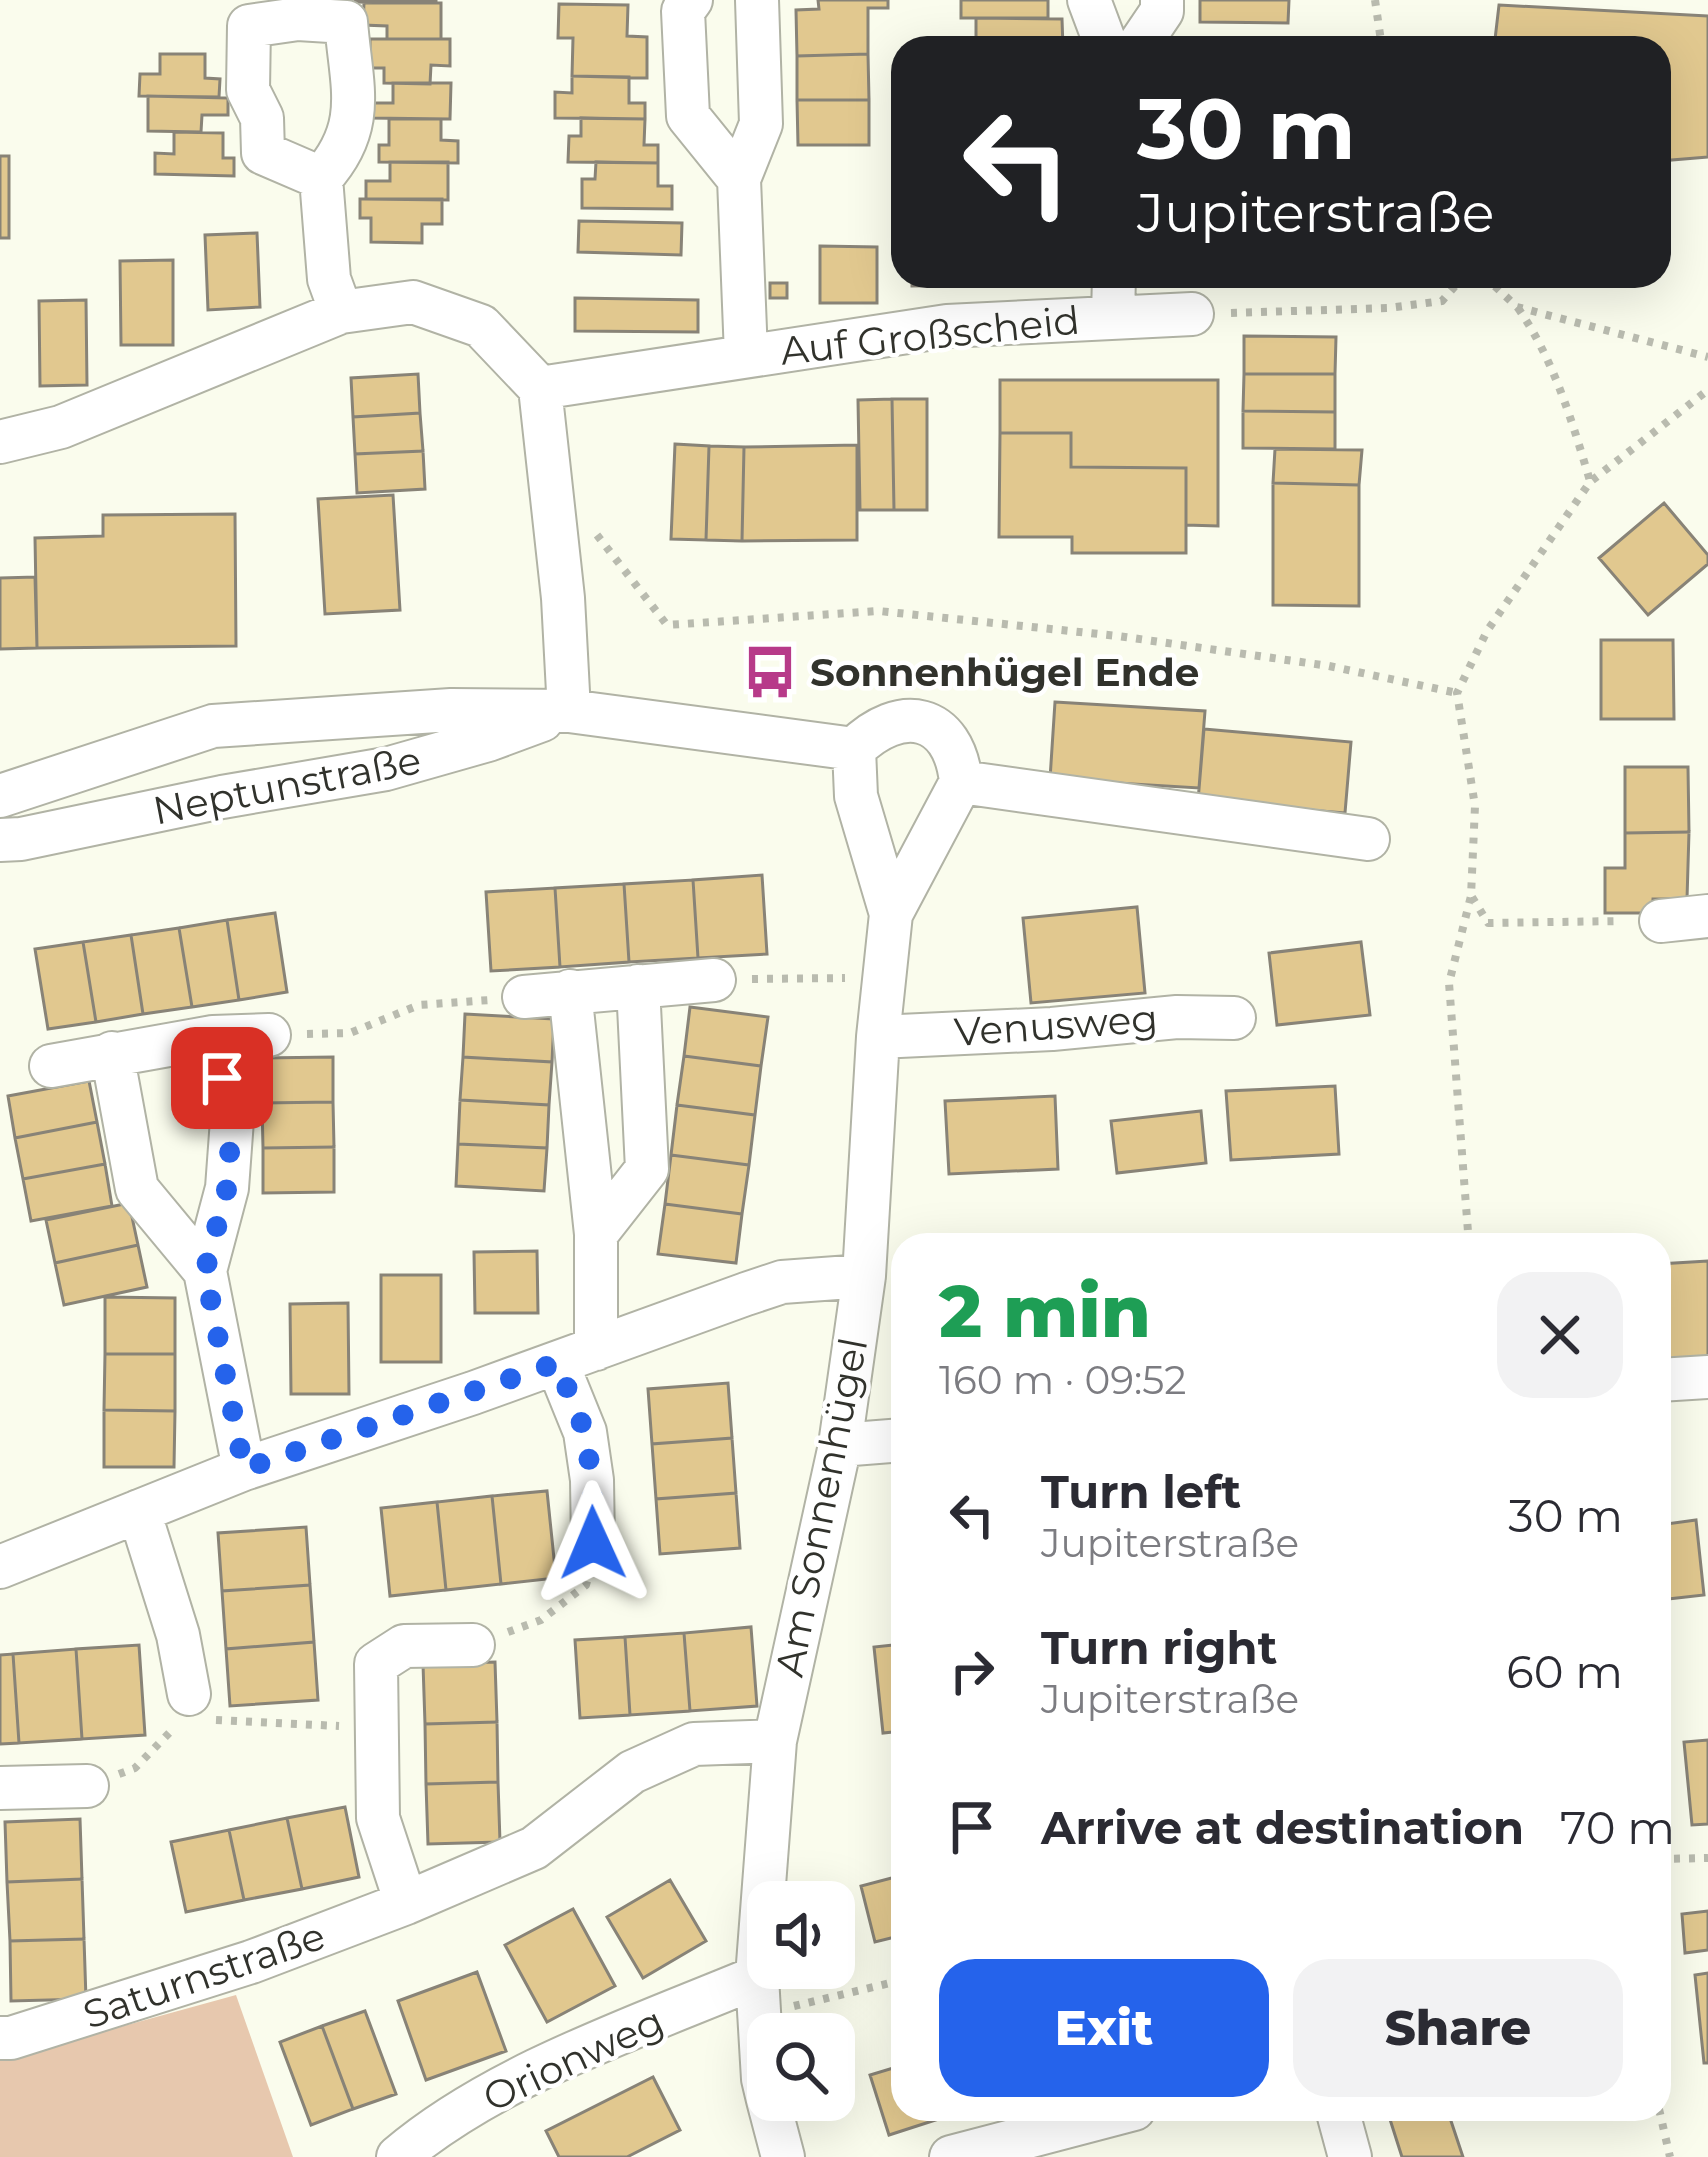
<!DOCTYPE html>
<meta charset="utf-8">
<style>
:root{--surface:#fff;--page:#f2f2f3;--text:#2b2b33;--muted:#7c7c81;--accent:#2563eb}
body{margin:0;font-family:Montserrat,sans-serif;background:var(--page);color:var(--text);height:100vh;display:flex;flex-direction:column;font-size:45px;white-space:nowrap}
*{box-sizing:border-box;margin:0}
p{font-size:39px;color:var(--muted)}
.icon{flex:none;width:66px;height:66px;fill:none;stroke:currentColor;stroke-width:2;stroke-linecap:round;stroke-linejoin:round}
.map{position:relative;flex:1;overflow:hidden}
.panel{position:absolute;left:891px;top:1233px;width:780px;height:888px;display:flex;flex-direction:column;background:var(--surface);border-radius:36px;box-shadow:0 12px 48px #0002}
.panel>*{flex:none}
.banner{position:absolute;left:891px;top:36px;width:780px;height:252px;border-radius:36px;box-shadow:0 12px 48px #0002;background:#202124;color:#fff;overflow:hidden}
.buttons{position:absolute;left:747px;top:1881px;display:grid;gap:24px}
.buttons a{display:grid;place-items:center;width:108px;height:108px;border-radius:24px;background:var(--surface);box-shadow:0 12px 48px #0002;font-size:60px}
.pin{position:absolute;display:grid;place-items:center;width:102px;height:102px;color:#fff;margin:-51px;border-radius:24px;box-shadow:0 6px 18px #0006}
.me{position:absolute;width:132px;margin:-66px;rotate:359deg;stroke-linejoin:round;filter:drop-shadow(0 0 9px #0008)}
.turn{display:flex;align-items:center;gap:42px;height:252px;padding:0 48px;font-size:54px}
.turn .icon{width:156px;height:156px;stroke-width:2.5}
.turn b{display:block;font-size:84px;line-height:102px}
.round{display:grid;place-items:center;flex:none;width:126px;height:126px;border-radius:36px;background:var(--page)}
.overview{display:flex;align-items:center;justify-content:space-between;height:204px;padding:0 48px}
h1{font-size:72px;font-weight:800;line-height:90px;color:#1e9e55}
.primary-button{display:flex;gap:24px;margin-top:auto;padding:24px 48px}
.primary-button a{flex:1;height:138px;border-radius:36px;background:var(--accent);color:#fff;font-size:48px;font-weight:800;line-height:138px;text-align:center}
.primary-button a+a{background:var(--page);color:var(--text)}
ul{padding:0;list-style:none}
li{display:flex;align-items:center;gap:36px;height:156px;padding:0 48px}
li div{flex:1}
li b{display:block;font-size:45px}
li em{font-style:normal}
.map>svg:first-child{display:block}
.green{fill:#e7c8ae}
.building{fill:#e1c88f;stroke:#888377;stroke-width:3}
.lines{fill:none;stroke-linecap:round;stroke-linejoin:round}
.minor-casing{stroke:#b1b3a5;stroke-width:46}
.path{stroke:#b9bbaf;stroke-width:8;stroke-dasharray:6 9;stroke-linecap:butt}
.minor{stroke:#fff;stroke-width:42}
.route{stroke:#2563eb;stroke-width:21;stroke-dasharray:0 37.8}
.labels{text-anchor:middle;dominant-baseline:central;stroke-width:9;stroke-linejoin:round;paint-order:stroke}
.street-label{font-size:39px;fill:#31322c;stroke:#fff}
.poi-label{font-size:39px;font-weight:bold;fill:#31322c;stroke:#fff;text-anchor:start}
</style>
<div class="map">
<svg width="1708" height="2157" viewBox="0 0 1708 2157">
<rect width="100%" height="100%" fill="#fafced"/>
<path class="green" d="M236,1995L293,2157H0V2060Z"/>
<path class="building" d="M355,0H436V3L355,2Z
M818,0H888V8H868V54L797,56L796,10L819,9Z
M961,0H1048V18H961Z
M1200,0H1289L1288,23L1200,22Z
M364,3H441V39H387V26L363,25Z
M559,4L628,5L627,36L647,37V78L572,76L573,38H558Z
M1499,5L1708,16V157L1659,161V48H1494Z
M976,18L1062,19L1063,48H976Z
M370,39H450V66L431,65L430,84L384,83V68H370Z
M160,54H205V78L220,79L219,97L139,96L140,74H160Z
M868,54L869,100H797V56Z
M572,76L629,77V103H645V119L555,118V92L572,93Z
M393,83H451L450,119L369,118V103H393Z
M148,96L228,98V115H202L201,132L148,131Z
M797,100H869V145H798Z
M581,118L645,119L644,145H658V163L568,162L569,136H581Z
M389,119H441V140L458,141V163L379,162V145H389Z
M174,132L223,133V158H234V176L155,174V153L174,154Z
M0,156H9V238H0Z
M390,162H448V200L366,199V181H390Z
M596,162L658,163V186H672V209L582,208V179H595Z
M360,199H442V224H422V243L371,242V218H360Z
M579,221L682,223L681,255L578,252Z
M257,233L260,307L208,310L205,235Z
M820,246L877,247V303H820Z
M173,260V345H121L120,261Z
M912,276H981V285L912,286Z
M981,276H1050V284L981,285Z
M770,283H787V298H770Z
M575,298L698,300V332L575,331Z
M86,300L87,385L40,386L39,301Z
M1244,336L1336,337L1335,374H1244Z
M418,374L420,413L353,417L351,378Z
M1244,374H1335V412L1243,411Z
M1000,380H1218V526L1186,525V468L1071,467V433H1000Z
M892,399L894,510H860L858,400Z
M892,399H927V510H894Z
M1243,411L1335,412V449L1243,448Z
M420,413L423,451L355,454L353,417Z
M1000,433H1071V467L1186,468V553H1072V537H999Z
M675,444L709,446L706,540L671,539Z
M857,445V540L742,541L744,447Z
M709,446L744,447L742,541L706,540Z
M1275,449L1362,450L1359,485L1273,483Z
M423,451L425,489L357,493L355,454Z
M1273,483L1359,485V606L1273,605Z
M393,495L400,610L325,614L318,499Z
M1664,503L1708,555V564L1648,615L1599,558Z
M235,514L236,646L37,648L35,538L103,536V515Z
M35,577L37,648L0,649V578Z
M1601,640H1673L1674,719H1601Z
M1055,702L1205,711L1199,788L1050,779Z
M1204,729L1351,742L1345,813L1198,801Z
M1625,767H1688L1689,832L1625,833Z
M1689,832L1687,899H1653L1652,913H1605V868H1625V833Z
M762,875L767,954L698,958L693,880Z
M693,880L698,958L629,962L624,884Z
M624,884L629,962L560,967L555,888Z
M555,888L560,967L491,971L486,892Z
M1137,907L1145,993L1031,1003L1023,918Z
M275,913L287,992L239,1000L227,920Z
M227,920L239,1000L192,1007L179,928Z
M179,928L192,1007L143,1014L131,935Z
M131,935L143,1014L96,1022L83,942Z
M83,942L96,1022L48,1029L35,949Z
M1361,942L1370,1015L1277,1025L1269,953Z
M690,1007L768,1017L761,1066L684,1056Z
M465,1014L554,1019L552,1062L463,1057Z
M684,1056L761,1066L755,1115L677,1105Z
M333,1057V1102L262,1103V1058Z
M463,1057L552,1062L549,1105L460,1100Z
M89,1081L97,1122L15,1138L8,1096Z
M1335,1086L1339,1154L1231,1160L1226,1091Z
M1055,1096L1058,1169L949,1174L945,1101Z
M460,1100L549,1105L547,1148L458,1144Z
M333,1102L334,1147L263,1148L262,1103Z
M677,1105L755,1115L749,1165L671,1155Z
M1201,1111L1206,1163L1117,1173L1111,1121Z
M97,1122L105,1164L23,1179L15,1138Z
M458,1144L547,1148L544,1191L456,1186Z
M334,1147V1192L263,1193V1148Z
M671,1155L749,1165L742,1214L665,1204Z
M105,1164L112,1206L31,1221L23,1179Z
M129,1203L138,1245L55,1263L46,1220Z
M665,1204L742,1214L736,1263L658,1254Z
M138,1245L147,1287L64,1305L55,1263Z
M537,1251L538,1313H475L474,1252Z
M1708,1261V1357L1659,1360V1264Z
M381,1275H441V1362H381Z
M105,1297L175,1298V1354H105Z
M348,1303L349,1394H291L290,1304Z
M105,1354H175V1411L104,1410Z
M728,1383L732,1438L652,1444L648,1389Z
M104,1410L175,1411L174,1467H104Z
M732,1438L736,1493L656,1499L652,1444Z
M547,1491L556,1578L501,1584L492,1496Z
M736,1493L740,1548L660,1554L656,1499Z
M492,1496L501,1584L446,1590L437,1502Z
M437,1502L446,1590L390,1596L381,1508Z
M1696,1520L1704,1595L1659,1600V1525Z
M306,1527L310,1585L222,1591L218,1533Z
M310,1585L314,1642L226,1649L222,1591Z
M751,1627L757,1706L690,1711L684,1633Z
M684,1633L690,1711L630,1715L625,1637Z
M625,1637L630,1715L580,1718L575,1640Z
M314,1642L318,1700L230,1706L226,1649Z
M903,1644V1731L883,1733L874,1647Z
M139,1645L145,1735L82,1739L76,1649Z
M76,1649L82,1739L19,1743L13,1654Z
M13,1654L19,1743L0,1744V1655Z
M495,1662L497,1722L425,1724L423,1664Z
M497,1722L498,1782L426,1784L425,1724Z
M1708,1740V1824L1692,1825L1684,1742Z
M498,1782L500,1842L428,1844L426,1784Z
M345,1807L359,1877L302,1889L287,1818Z
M287,1818L302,1889L244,1900L229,1830Z
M80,1819L82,1879L7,1882L5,1822Z
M229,1830L244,1900L186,1912L171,1842Z
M903,1875V1935L875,1942L861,1886Z
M82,1879L84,1939L10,1941L7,1882Z
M670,1880L706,1941L643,1978L607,1917Z
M573,1909L615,1986L547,2022L505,1945Z
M1708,1911V1950L1685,1953L1682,1914Z
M84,1939L86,1999L11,2001L10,1941Z
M477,1972L506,2051L426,2080L398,2001Z
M1708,1973V2063H1704L1695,1975Z
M365,2011L396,2094L353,2109L322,2026Z
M322,2026L353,2109L311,2125L280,2042Z
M903,2065V2109H949L951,2115L889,2135L870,2075Z
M653,2077L680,2130L627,2157H559L546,2131Z
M1447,2109L1463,2157H1402L1387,2110Z"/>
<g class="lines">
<defs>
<path id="minor" d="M691,0L683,11L688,116L739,179
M1089,0L1107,48
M1137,48L1162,11V0
M321,178L263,153L262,118L248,90L249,26L298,19L346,22C351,86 368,126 321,178L329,279L341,312
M1113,316L1114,276
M746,355L739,179L761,124L757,0
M540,388L947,326L1192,314
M0,442L61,427L341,312L413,302L481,326L540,388L563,598L569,711
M961,782L1368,839
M0,796L213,726L451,710L569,711L854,749
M0,840L21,839L222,797L386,769L488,740L542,720
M1661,921L1708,916
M570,991L596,1234
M524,997L714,980
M213,1037L232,1120L227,1188L205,1271L244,1469
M878,1037L1052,1029L1177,1017L1234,1018
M112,1053L137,1189L205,1271
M51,1066L213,1037L269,1035
M596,1349V1234L647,1169L638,986
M557,1363L585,1432L592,1480L593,1543
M1659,1380L1708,1377
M840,1445L903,1440
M139,1511L178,1635L189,1694
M0,1567L244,1469L473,1393L746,1294L782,1282L864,1276
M0,1788L87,1786
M406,1903L378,1818L376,1664L404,1646L473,1645
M0,2038H11L251,1962L406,1903L534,1848L632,1772L694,1744L775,1741
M768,2100L763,2079L757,1977L775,1741L840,1445L864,1276L878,1037L891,914L856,796L854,749C900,703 954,713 961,782L891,914
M768,2100L783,2157
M1337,2109L1350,2157
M398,2157C494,2075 640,2026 757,1977
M951,2157L1134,2109"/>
</defs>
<use href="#minor" class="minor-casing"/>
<path class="path" d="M1375,0L1382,48
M1484,276L1517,307L1708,357
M1518,308C1554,360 1572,421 1590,481
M1231,313L1388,308L1442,301L1464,276
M597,535L667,625L879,611L1118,636L1329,666L1457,693
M1472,897L1488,923L1622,921
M752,979L845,978
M307,1034L350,1033L419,1005L490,1000
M1469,1245L1449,983L1471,896L1475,806L1457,693L1487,631L1590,482L1708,390
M508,1632L541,1620L586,1585L588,1578
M216,1720L339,1726
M119,1774L135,1768L175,1727
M1659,1859L1708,1858
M794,2006L903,1980
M1659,2109L1670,2157"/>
<use href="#minor" class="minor"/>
</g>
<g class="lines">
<path class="route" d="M222,1078L232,1120L227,1188L205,1271L244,1469L557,1363L585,1432L592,1480L593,1543"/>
</g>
<defs>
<symbol id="bus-bare" viewBox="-9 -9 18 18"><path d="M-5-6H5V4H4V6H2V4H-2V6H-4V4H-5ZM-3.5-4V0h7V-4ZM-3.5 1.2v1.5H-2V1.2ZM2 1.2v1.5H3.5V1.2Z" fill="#b73a89" stroke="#fff" stroke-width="2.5" paint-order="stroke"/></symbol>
</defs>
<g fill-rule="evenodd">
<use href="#bus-bare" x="732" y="634" width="76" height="76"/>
</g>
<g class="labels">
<g class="street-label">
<text transform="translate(930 335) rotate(-6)">Auf Großscheid</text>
<text transform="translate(287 785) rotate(-11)">Neptunstraße</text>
<text transform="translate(1056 1025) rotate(-4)">Venusweg</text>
<text transform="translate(821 1507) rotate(-79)">Am Sonnenhügel</text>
<text transform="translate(204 1975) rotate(-19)">Saturnstraße</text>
<text transform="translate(573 2059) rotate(-25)">Orionweg</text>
</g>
<g class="poi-label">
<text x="810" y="672">Sonnenhügel Ende</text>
</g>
</g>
</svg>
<div class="buttons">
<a><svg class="icon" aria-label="sound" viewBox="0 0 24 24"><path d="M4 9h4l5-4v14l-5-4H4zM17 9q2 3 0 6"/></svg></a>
<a><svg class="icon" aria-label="search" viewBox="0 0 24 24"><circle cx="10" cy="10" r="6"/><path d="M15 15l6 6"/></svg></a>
</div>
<div class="pin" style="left:222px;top:1078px;background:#d93025"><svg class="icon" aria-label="arrive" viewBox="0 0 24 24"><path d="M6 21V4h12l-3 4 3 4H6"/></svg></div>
<svg class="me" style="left:593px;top:1543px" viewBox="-20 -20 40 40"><path d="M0-17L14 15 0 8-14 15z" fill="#2563eb" stroke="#fff" stroke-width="4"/></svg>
<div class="banner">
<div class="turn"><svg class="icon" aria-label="left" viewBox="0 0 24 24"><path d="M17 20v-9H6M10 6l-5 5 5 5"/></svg><div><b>30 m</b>Jupiterstraße</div></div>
</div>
<section class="panel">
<div class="overview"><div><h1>2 min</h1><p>160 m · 09:52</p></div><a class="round"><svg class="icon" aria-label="close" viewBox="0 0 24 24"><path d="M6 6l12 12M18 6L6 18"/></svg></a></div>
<ul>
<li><svg class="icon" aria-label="left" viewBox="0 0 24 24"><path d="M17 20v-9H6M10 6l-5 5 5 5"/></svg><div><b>Turn left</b><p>Jupiterstraße</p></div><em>30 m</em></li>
<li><svg class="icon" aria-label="right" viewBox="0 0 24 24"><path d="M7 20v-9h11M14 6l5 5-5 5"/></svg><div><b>Turn right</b><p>Jupiterstraße</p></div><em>60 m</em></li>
<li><svg class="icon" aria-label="arrive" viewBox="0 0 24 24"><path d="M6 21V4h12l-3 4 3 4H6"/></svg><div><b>Arrive at destination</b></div><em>70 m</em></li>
</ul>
<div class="primary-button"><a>Exit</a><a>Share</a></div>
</section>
</div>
